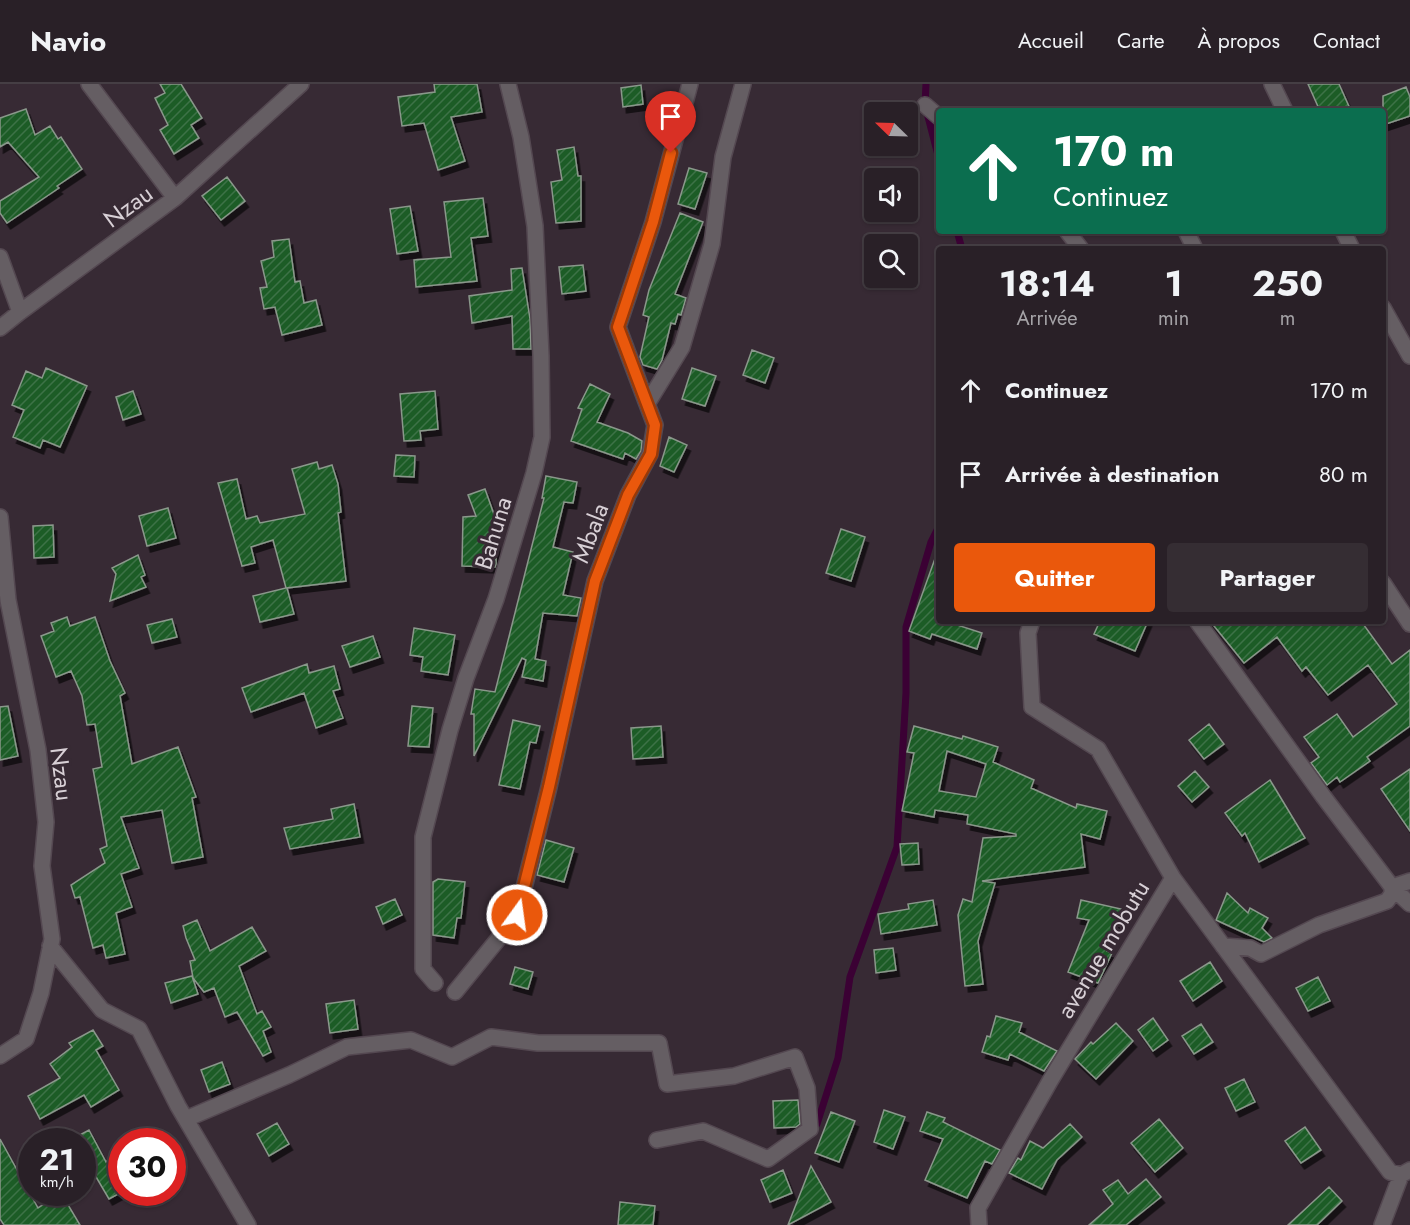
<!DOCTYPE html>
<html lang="fr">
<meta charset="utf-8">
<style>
:root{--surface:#292027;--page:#352d33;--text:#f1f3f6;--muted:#a5a3a7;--line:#453e44;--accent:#ea580c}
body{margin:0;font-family:Jost,sans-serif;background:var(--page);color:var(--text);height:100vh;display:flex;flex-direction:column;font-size:22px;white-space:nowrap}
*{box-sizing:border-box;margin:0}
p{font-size:20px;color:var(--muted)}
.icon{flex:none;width:33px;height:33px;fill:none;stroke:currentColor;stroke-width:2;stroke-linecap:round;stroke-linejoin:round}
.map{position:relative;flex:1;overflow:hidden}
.side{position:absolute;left:936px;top:162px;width:450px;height:378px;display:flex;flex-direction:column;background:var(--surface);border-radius:6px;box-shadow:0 2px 4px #0004,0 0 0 2px var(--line)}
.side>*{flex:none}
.guide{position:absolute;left:936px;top:24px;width:450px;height:126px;border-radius:6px;box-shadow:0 2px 4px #0004,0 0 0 2px var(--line);background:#0b6e4f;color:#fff;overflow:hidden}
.needle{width:39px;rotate:293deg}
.buttons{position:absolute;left:864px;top:18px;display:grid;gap:12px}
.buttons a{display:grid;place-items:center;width:54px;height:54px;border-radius:6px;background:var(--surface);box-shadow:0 2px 4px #0004,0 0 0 2px var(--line);font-size:30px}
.speed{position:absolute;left:18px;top:1044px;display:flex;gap:12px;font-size:30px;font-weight:700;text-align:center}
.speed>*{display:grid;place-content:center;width:78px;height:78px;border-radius:50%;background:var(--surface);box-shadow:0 2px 4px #0004,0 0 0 2px var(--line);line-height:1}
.speed small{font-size:15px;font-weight:400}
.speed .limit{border:9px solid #d22;background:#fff;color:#111}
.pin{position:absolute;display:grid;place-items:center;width:51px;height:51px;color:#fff;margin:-62px -26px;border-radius:50% 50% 50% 0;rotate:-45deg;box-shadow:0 0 6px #0007}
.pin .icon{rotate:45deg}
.me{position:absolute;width:66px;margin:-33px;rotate:14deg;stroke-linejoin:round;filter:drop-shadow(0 0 4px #0008)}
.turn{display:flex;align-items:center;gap:21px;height:126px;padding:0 18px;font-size:27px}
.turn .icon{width:78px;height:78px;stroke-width:2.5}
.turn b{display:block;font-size:42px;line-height:51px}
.eta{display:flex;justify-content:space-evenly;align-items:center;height:102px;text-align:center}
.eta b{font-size:36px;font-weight:700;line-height:42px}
.cta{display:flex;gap:12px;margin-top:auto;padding:12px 18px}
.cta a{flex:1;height:69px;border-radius:6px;background:var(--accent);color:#fff;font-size:24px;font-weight:700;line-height:69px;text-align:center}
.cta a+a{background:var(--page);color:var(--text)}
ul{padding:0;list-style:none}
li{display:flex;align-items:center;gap:18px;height:84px;padding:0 18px}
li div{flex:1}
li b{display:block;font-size:22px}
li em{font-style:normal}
header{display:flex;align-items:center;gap:36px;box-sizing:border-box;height:84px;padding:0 30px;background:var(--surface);border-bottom:2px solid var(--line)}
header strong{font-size:28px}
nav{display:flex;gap:33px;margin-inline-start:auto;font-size:21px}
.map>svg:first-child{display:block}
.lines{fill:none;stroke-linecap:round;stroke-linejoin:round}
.stream{stroke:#3b0134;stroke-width:7}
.building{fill:url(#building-hatch);stroke:#8a988b;stroke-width:1.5;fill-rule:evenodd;filter:url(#shadow)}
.minor-casing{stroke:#544851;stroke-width:18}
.minor{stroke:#655e63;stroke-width:15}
.route-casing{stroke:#983908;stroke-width:15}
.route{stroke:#ea580c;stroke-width:10}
.labels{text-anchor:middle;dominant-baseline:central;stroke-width:6;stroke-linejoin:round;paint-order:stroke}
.street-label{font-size:24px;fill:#d8d0d6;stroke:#372a34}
</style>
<header>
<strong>Navio</strong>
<nav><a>Accueil</a><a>Carte</a><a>À propos</a><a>Contact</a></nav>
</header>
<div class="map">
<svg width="1410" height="1141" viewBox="0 0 1410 1141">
<defs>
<pattern id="building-hatch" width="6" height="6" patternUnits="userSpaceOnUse" patternTransform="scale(1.5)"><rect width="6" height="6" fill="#1d5c27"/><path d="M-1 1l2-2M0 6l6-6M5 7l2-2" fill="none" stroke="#3d7246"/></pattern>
<filter id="shadow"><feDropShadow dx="3.5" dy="6" stdDeviation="0" flood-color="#0009"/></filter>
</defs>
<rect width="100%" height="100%" fill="#372a34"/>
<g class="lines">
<path class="stream" d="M926,0L925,21L939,75
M957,147L962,165
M817,1040L838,974L850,893L897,763L906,609V543L931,458L939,442"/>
</g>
<path class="building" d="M160,0H181L202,34L191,41L199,54L174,70L160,46L168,41L155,14L165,9Z
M434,0H477L482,28L451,33L465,77L438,86L424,39L402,42L398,13L435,8Z
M1308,0H1339L1351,27H1320Z
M641,1L643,20L623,23L621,4Z
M1406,3L1410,13V32L1383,41V12Z
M26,25L35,51L50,42L58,55L61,53L82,85L57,102L59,104L7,139L0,129V117L39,93L8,58L0,63V34Z
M574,63L578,92H581V137L556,139L551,98L562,96L557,66Z
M689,84L707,89L695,125L678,120Z
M227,93L245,117L221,136L202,112Z
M483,114L488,152L471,154L477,197L416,203L414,176L451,173L444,118Z
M410,122L418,167L397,170L390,125Z
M680,129L703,138L675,210L686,214L681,231L678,230L675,240L671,239L662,276L657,285L643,281L640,273L649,233L643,231L649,206Z
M289,155L295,198L300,197L304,219L316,216L322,241L282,251L275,223L264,225L260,204L267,203L261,177L274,173L272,157Z
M583,181L586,207L562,210L559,183Z
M522,184L530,235L531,265H513L512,232L472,239L469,212L512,206L511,185Z
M752,266L774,274L765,299L743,291Z
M46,284L87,302L60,363L43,356L40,364L13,353L24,326L12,321L26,287L42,294Z
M692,284L716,292L705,322L682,315Z
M590,300L610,310L597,338L628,349L642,357L641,367L636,375L625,369L623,375L571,357L582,325L578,324Z
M133,307L141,330L123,336L116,313Z
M435,307L438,345L420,347L421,356L404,357L400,310Z
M669,353L687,361L674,388L660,382Z
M396,371L415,372L414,393L394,392Z
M317,378L319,385L332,381L338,400L341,428L338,429L346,497L287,504L294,530L260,538L253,512L286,504L273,456L251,463L255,479L242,482L218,399L237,395L246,435L257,432L260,439L305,430L292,385Z
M546,392L577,398L573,419L564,418L553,463L573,468L563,511L581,514L577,532L543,529L535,575L546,577L543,597L522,593L526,576L522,574L474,672V630H471L475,605L495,608L544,414H542Z
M485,405L496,436V480L495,483L462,482L463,433L476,432L468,411Z
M168,424L176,454L147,462L139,432Z
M53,441L54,473L34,474L33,442Z
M841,445L865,453L851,497L826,489Z
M937,469H939V537H945L982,549L977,565L932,550L930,555L909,547Z
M138,471L145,491L141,493L146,503L110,517L116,490L112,484Z
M67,533L70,542L95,533L110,577L125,609L120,612L132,680L178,663L196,713L192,714L203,773L172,779L162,726L121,733L139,784L121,790L132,823L116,829L125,870L106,874L103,861L93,864L80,813L75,814L71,801L105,779L100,765L107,762L93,685L102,683L95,640L87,641L82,612L71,587L56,593L41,552L54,547L51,539Z
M172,535L177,553L152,559L147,541Z
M1100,537H1148L1135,567L1094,550Z
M1210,537H1361L1392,580L1410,566V642L1367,673L1370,677L1340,698L1337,693L1327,701L1311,679L1319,673L1304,653L1337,630L1353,653L1397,620L1368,581L1328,611L1306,583L1302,587L1277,553L1244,579Z
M414,544L455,551L448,591L421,587L423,573L410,571Z
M373,552L380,573L350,583L342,562Z
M307,580L309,589L334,582L340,605L333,607L343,634L316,644L304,609L251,628L242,604Z
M8,622L18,672L0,676V623Z
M412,622L433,624L429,663L408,662Z
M513,636L540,642L536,659L530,658L520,705L499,701Z
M1209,640L1224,660L1204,675L1189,656Z
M661,642L663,673L633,675L631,644Z
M914,642L962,655L963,652L998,663L993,678L1034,696L1031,704L1076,724L1077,720L1107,727L1100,755L1081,750L1085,783L982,797L995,799L978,857L983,900L965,902L958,831L963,815L972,818L983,754L1016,752V750L967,740L968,731L935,726L934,733L902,727L914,669L907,668ZM947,667L986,680L976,713L939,707Z
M1410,685V747L1381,705Z
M1195,687L1209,703L1192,718L1178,702Z
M1270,696L1305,754L1259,778L1245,749L1242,752L1225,729Z
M354,720L360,753L290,765L284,744L333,735L331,725Z
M546,756L574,764L564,798L537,791Z
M918,759L919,780L902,781L900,760Z
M438,795L465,798L461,834H457L454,854L433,851V798Z
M1227,809L1248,829L1250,824L1268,834L1262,844L1272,854L1264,858L1216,836Z
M395,815L402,831L383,840L376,823Z
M933,816L937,841L881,850L878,830L909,825L908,820Z
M1081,816L1121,825L1107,867L1112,869L1098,899L1068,888L1089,836L1077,834Z
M197,836L210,867L252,843L266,867L239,882L257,930L262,927L271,943L263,947L271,968L263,972L237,928L225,933L214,904L204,908L193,894L190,877L195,876L186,854L183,842Z
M893,864L896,886L876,889L874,866Z
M1210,878L1222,897L1193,917L1180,897Z
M515,883L533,888L528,905L510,900Z
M192,892L198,910L171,919L165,899Z
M1318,893L1330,917L1308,927L1296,904Z
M354,916L358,945L330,949L326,920Z
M996,932L1022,939L1019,948L1057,967L1044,987L1010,970L1008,976L982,968L987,952L990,953Z
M1153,934L1168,956L1153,967L1138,946Z
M1116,939L1133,957L1096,995L1075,975L1091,958L1093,960Z
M1201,940L1213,958L1194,970L1182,952Z
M93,946L103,962L96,966L119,1006L91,1023L84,1011L40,1035L28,1012L60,994L50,980L72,963L69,959Z
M222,978L230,1000L209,1008L201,986Z
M1244,995L1255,1018L1236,1027L1225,1004Z
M798,1016L800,1040L796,1043L774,1044L773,1017Z
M884,1026L905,1033L893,1065L874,1058Z
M831,1028L855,1037L839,1078L815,1069Z
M927,1028L945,1034L943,1038L1000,1066L992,1080L985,1077L967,1114L925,1096L943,1055L920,1047Z
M1159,1035L1183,1064L1155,1088L1131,1059Z
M277,1039L289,1060L269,1072L257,1050Z
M1070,1040L1082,1053L1057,1076L1042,1105L1009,1089L1018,1074L1021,1076L1030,1057L1043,1064Z
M1305,1043L1321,1066L1301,1079L1285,1057Z
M89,1046L106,1078L122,1061V1095L117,1098L122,1108L109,1115L82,1069V1058H76L74,1054Z
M0,1055L38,1124L61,1109L80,1141H4L0,1135Z
M811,1082L831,1118L788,1141Z
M783,1086L792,1109L770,1118L761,1096Z
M1146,1095L1161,1113L1126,1141H1089L1113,1120L1103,1106L1118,1096L1128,1110Z
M1329,1103L1342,1117L1317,1141H1288Z
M620,1118L655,1122L653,1141H618Z"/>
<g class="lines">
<defs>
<path id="minor" d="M1272,0L1285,27
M925,21L939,33
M175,114L301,0
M1067,147L1081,165
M1186,147L1195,165
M1343,147L1352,165
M0,173L20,228
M1383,224L1410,272
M0,244L20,228L175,114L89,0
M647,320L618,243L653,138L690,0
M0,433L8,516L38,666L46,738L42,782L52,855L41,909L26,955L0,972
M1383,499L1410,540
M1197,537L1323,712L1392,803L1410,820
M1173,794L1390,1088L1401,1091L1410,1086
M50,862L102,926L139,945L178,1022L248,1141
M1223,862L1250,864L1261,870L1319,841L1387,817L1392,810V803L1410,797
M435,899L423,885V753L450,646L466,594L496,515L534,389L542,353L541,272L535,142L521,53L508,0
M455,908L517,832L549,703L595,497L628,411L650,370L655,341L647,320L682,263L712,160L723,73L743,0
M186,1035L289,991L347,963L411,956L452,973L491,953L538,959H659L667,1000L734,992L795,973L807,1004L810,1045L768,1075L703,1047L657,1056
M979,1141L978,1124L1050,997L1173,794L1098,665L1032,623L1028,549L1032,537
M1382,1141L1401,1091"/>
</defs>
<use href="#minor" class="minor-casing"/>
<use href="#minor" class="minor"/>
</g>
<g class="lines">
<defs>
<path id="route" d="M517,831L549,703L595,497L628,411L651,370L655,341L618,243L653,138L671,69"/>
</defs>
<use href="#route" class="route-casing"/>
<use href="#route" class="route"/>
</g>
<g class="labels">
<g class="street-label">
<text transform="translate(128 122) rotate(-36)">Nzau</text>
<text transform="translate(493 449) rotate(-73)">Bahuna</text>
<text transform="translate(590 449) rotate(-69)">Mbala</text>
<text transform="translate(62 690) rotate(83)">Nzau</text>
<text transform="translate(1103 865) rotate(-59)">avenue mobutu</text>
</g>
</g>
</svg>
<div class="buttons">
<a><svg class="needle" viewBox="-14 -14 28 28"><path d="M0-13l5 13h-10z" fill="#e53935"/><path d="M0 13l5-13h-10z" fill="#a5a3a7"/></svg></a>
<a><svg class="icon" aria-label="sound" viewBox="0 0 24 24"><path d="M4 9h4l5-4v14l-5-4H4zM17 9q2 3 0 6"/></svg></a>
<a><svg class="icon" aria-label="search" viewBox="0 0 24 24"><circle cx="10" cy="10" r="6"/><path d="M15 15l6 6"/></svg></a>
</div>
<div class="speed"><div>21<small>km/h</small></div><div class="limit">30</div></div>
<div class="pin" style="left:671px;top:69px;background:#d93025"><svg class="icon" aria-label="arrive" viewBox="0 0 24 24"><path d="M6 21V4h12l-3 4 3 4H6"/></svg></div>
<svg class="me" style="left:517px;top:831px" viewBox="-20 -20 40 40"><circle r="17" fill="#ea580c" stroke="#fff" stroke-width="3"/><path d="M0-11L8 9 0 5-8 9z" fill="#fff"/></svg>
<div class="guide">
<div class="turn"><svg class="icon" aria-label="ahead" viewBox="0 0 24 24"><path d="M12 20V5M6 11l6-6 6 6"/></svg><div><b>170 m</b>Continuez</div></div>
</div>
<section class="side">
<div class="eta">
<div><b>18:14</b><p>Arrivée</p></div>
<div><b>1</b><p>min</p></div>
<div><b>250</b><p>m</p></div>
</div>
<ul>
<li><svg class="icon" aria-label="ahead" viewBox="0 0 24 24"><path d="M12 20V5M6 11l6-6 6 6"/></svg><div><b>Continuez</b></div><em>170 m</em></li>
<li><svg class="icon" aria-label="arrive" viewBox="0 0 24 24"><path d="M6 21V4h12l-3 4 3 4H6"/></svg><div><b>Arrivée à destination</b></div><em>80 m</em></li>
</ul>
<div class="cta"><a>Quitter</a><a>Partager</a></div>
</section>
</div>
